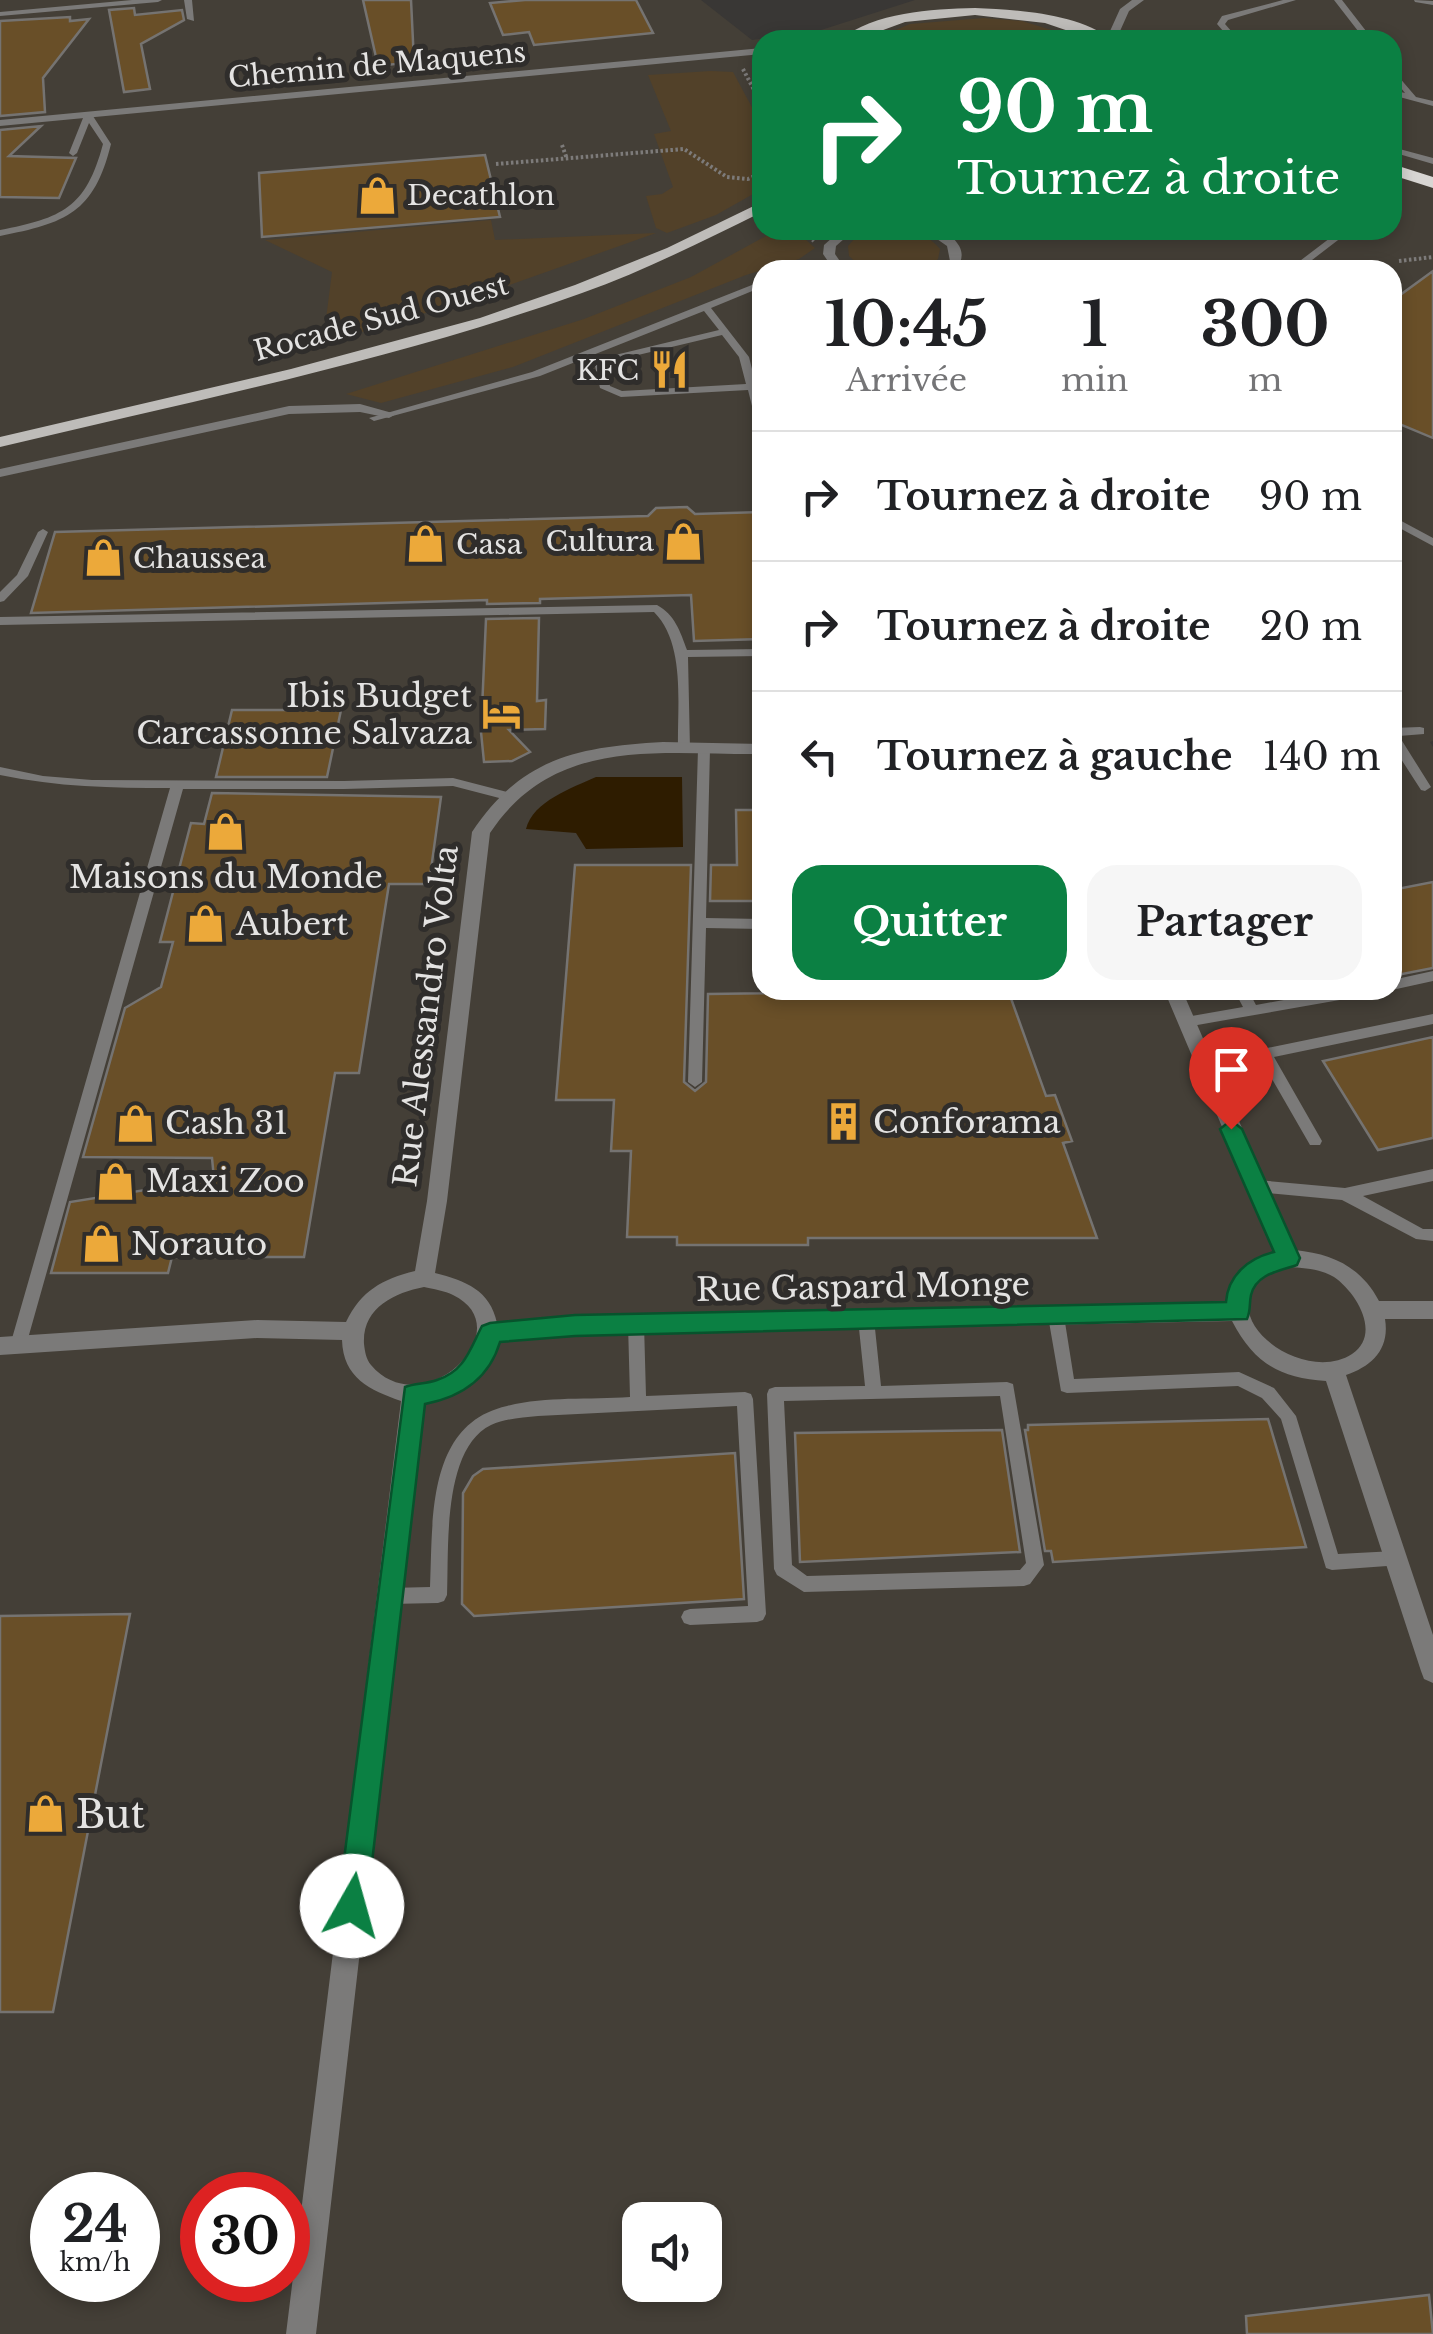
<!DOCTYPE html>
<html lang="fr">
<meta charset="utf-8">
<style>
:root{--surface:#fff;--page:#f6f6f6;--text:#202124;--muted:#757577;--line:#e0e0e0;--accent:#0b8043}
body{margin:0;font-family:"Libre Baskerville",serif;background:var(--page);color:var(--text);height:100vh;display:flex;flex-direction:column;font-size:38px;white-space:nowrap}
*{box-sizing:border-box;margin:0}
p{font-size:32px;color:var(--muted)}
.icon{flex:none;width:55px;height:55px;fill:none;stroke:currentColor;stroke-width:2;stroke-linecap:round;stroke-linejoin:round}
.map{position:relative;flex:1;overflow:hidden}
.details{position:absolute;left:752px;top:260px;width:650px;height:740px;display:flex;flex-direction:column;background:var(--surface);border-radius:30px;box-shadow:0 5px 15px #0003}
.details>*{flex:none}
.hud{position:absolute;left:752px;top:30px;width:650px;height:210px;border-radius:30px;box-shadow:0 5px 15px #0003;background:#0b8043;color:#fff;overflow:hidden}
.fabs{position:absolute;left:622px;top:2202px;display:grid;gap:20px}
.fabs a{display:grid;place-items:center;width:100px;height:100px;border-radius:20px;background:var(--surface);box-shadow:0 5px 15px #0003;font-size:50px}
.speed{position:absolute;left:30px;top:2172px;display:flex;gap:20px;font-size:50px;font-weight:700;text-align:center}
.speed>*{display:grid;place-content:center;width:130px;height:130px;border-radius:50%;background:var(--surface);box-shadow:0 5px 15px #0003;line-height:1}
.speed small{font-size:25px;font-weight:400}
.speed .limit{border:15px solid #d22;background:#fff;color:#111}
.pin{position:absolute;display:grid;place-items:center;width:85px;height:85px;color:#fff;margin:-102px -42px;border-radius:50% 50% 50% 0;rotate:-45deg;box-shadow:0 0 10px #0007}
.pin .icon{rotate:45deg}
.me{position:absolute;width:110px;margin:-55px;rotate:7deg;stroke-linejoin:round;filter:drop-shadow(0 0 8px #0008)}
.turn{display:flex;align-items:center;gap:35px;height:210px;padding:0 40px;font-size:45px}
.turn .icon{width:130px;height:130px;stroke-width:2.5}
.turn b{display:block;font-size:70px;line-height:85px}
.eta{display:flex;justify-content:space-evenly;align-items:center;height:170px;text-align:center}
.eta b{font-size:60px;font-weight:700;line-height:70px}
.primary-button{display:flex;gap:20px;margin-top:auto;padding:20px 40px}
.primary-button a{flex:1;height:115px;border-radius:30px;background:var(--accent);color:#fff;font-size:40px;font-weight:700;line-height:115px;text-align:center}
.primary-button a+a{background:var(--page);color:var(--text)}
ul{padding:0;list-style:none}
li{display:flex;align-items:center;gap:30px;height:130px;padding:0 40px;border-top:2px solid var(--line)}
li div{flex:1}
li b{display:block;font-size:38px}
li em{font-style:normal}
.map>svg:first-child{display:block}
.built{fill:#443f37;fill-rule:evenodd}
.green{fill:#524129}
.water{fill:#2e1c00}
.building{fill:#694f28;stroke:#757371;stroke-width:2.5}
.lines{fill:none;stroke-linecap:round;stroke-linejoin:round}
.path{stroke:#7d7b7a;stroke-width:4;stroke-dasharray:2.5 2.5;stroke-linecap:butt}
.service{fill:#7b7a79;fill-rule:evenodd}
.minor{fill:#7b7a79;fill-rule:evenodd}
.primary{fill:#bebcb9;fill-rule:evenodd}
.motorway{fill:#d8d6d3;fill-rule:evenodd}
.route{fill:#0b8043;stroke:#07532c;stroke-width:2.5}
.labels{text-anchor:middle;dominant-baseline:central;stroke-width:10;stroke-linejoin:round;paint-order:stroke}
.far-street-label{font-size:28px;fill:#e4e3e2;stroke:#2f2d2b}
.far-poi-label{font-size:28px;fill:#e4e3e2;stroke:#2f2d2b;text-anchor:start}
.poi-label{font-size:32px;fill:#e4e3e2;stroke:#2f2d2b;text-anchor:start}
.street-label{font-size:32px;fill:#e4e3e2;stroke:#2f2d2b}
.near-poi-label{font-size:38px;fill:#e4e3e2;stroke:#2f2d2b;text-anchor:start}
</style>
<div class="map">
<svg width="1433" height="2334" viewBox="0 0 1433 2334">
<rect width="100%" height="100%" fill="#393735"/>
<path class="built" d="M0,0H701L752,40L821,30L915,0H1433V741L1430,742L1433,747V2334H0ZM762,40H1392V230H762ZM762,270H1392V990H762ZM52,2195H138V2280H52ZM202,2195H288V2280H202ZM640,2220H705V2285H640Z"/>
<path class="green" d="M984,18L1022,21L1084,40H872L910,24Z
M711,71L733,72L762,126V189L716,215L667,233L656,228L646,196L662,194L673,187L654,134L671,131L648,75Z
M491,220L495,240L656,233L459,303L345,337L326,319L332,272L265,240Z
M777,230H795L815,248L799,259L746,275L513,367L381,403L346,394L584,319L691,277Z
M878,230C901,230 924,229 940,249L938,259C919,278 867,276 849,256L848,246L857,236Z"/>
<path class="water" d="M596,777H682L683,847L586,849L576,833L526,829C533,801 572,788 596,777Z"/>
<path class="building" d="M363,0H411L414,62L378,66Z
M525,0H636L653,33L534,45L529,32L503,35L490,3Z
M134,8L135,15L182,10L184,20L141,44L150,89L124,92L109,10Z
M70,17V21L89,19L43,78L45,112L0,116V21Z
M41,126L9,156L76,158L59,198L0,197V130Z
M485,155L500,217L262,237L259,173Z
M1433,271V438L1392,421V301Z
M687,507L695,514L762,512V639L694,641L691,595L540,599V603L487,604V600L31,613L55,532L648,516L656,508Z
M539,618L537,701L546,700L545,729L509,730L530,752L512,761L484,762L481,732L486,619Z
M232,710H341L327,777H216Z
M212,793L441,797L429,884H389L359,1073H335L304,1257H172L168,1273H51L70,1202L214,1179L212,1158L83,1157L125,1008L161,987L173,942H160L191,823L204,824Z
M736,810H762V901H710L711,865H737Z
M575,865H691L684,1082L695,1091L706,1082L708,994L1008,990L1046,1096L1055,1095L1072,1141L1063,1143L1097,1238H808V1245H677V1237H627L631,1151H611L614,1100H556Z
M1433,882V968L1392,976V890Z
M1433,1037V1138L1378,1150L1323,1061Z
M1268,1419L1306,1547L1053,1562L1051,1551H1045L1025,1430H1028V1425Z
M1002,1430L1020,1552L800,1562L795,1433Z
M735,1453L744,1599L474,1616L462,1604L463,1493L473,1476L483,1469Z
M130,1614L53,2012H0V1616Z
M1429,2295L1433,2334H1247L1246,2316Z"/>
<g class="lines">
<path class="path" d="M743,69L762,105
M562,145L567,159
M496,164L684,149L727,177L748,179L762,173
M801,230L814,241
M1399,261L1433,257"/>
<path class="service" d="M132,0H162L158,2L0,16V12Z
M184,0H192L194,21L187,19Z
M1283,0H1296L1228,20L1225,24L1239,40H1231L1217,24L1222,16Z
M1334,0H1342L1373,40H1365Z
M1414,0L1433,1V5L1415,2Z
M1392,69L1416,97L1433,101V106L1392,95V90L1405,93L1392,77Z
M85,113H91L111,144C94,213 66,223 0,236V230C62,218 86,208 103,144L89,123L77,153L73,156L69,153Z
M1392,147L1433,158V164L1392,152Z
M1334,235L1342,237L1299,270H1288Z
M837,265L842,268L840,270L796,269L801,266Z
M762,281V287L711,308L749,357L756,385L759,387L762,429L757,426L748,390L621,397L600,388L595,366L611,356L719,330L704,311L540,376L374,421L369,418L532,372ZM722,335L739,357L746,384L622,391L610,386L605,367L617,360Z
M1392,516L1433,538V546L1392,524Z
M43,529L48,532L28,576L4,601L0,602V592L17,575L38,532Z
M657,605C675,615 680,631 687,650L762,649V656L688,657L690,749L684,753L678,749C677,706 686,644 654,612L0,625V617Z
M1420,727L1424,728V734L1399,736L1431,787L1425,791L1421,790L1392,745V728Z
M704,745L710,749L706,918L762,919V929L706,928L702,1082L695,1087L688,1082L698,749Z
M0,767L43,776L92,780L344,781L453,778L511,793L513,796L507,800L453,786L344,789H183L27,1342L25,1347L19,1349L13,1347L11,1342L170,788C112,788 57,787 0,775Z
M1433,971V981L1392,990V980Z
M1234,990H1248L1256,1005L1339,990H1375L1368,995L1186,1027L1181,1026L1179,1022L1186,1017L1243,1007Z
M1433,1014V1024L1274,1057L1322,1141L1320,1145H1310L1261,1060L1204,1071L1197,1066L1204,1061Z
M1433,1169V1181L1363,1196L1423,1229H1433V1241L1416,1239L1342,1200L1257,1192L1252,1190L1249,1186L1252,1182L1257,1180L1345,1188Z
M1056,1309L1062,1311L1064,1316L1074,1379L1239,1372L1274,1388L1296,1416L1338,1554L1395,1551L1401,1553L1404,1559L1401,1565L1332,1570L1326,1568L1281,1419L1262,1398L1238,1386L1067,1393L1061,1391L1048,1316L1050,1311Z
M866,1312L872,1314L874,1319L881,1386L1007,1382L1013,1384L1044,1565L1030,1584L1024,1586L804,1592L777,1575L774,1569L767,1394L769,1389L775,1387L865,1386L858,1319L860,1314ZM1000,1396L1026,1563L1020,1570L807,1576L792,1565L784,1401Z
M636,1317L642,1319L644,1324L646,1396L745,1392L751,1394L753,1399L766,1614L763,1620L757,1622L690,1625L684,1623L681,1617L684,1611L690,1609L748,1606L737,1406L538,1416C522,1418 506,1418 491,1425C442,1449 449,1549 447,1595L444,1601L438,1603L390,1604L384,1602L381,1596L384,1590L390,1588L430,1587C433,1521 426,1424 507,1406C546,1396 589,1400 630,1397L628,1324L630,1319Z"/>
<path class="minor" d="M1132,0H1144L1129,11L1116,40H1106L1120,9Z
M853,32L857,33V37L814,40Z
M762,48V54L0,126V120Z
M841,230H854L836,246L835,254L846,270H834L823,254L824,245Z
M924,230H986L989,233L983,237H952C963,248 965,257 956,270H944L950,261L947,246Z
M360,404L396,414L389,418L360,412L289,414L0,477V469L289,406Z
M663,742L762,744V754C660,755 555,735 490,833L447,1201L435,1273C466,1281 490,1290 497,1323L575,1317L1229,1303C1229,1275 1253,1264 1276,1254L1164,990H1182L1295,1250C1333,1254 1361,1267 1379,1301H1433V1319H1385C1390,1349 1372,1366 1346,1375L1433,1635V1683L1424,1679L1421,1671L1326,1381C1279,1378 1254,1363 1232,1321L575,1335L496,1342C485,1376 459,1399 423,1402L316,2334H286L401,1401C370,1390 343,1378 342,1340L257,1338L0,1355V1337L257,1320L346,1322C361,1291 382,1279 415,1271L427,1201L472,832C522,757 578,747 663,742ZM1289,1267C1304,1268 1321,1269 1334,1277C1356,1292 1382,1334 1352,1354C1305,1385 1215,1321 1261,1280C1268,1274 1281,1270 1289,1267ZM424,1287C433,1289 445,1291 453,1295C523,1329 423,1426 371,1365C366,1359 365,1352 364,1344C362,1308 394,1293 424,1287Z"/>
<path class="primary" d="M975,8C1019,10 1076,13 1113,40H1095L1045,23L975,15L905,22L856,40H839C876,12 930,9 975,8Z
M762,202V212C703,241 644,271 582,293C393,361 195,400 0,447V437L291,369L480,318L575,285L667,248Z"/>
<path class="motorway" d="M1392,164L1433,177V188L1392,175Z"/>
</g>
<path class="route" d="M1231,1120L1242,1129L1300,1258L1297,1265C1279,1271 1256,1274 1251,1295C1249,1304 1251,1310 1247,1319L575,1336L500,1342C489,1379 461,1397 425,1404L367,1906L363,1917L352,1921L342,1917L338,1906L405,1387C415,1383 426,1384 437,1380C465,1371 470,1349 482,1326L490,1323L575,1315L1226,1302C1228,1275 1249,1258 1274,1252L1220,1129Z"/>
<defs>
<symbol id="shop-bare" viewBox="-9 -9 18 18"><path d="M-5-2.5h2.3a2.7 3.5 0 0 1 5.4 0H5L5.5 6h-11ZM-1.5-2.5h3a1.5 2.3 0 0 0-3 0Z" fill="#eca93a" stroke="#2f2d2b" stroke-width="2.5" paint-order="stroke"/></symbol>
<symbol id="restaurant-bare" viewBox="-9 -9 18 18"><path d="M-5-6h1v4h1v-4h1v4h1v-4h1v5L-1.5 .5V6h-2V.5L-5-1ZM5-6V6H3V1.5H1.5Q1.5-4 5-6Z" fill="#eca93a" stroke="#2f2d2b" stroke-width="2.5" paint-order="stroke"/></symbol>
<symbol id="hotel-bare" viewBox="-9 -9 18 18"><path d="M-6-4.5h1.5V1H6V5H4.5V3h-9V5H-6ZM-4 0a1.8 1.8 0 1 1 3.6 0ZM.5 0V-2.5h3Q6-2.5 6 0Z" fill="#eca93a" stroke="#2f2d2b" stroke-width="2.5" paint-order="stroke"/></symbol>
<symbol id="building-bare" viewBox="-9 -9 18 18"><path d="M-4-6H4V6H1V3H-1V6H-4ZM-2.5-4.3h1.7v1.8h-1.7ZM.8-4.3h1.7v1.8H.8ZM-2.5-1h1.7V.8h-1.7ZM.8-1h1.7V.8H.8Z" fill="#eca93a" stroke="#2f2d2b" stroke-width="2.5" paint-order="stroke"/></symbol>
</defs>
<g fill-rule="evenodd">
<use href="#shop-bare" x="350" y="168" width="55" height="55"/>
<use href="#restaurant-bare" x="642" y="342" width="55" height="55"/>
<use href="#shop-bare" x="656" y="514" width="55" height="55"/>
<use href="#shop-bare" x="398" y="516" width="55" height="55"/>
<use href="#shop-bare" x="76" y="530" width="55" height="55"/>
<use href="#hotel-bare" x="474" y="686" width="55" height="55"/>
<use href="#shop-bare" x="198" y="804" width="55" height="55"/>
<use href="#shop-bare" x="178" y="896" width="55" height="55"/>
<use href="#building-bare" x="816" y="1094" width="55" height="55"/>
<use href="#shop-bare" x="108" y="1096" width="55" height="55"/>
<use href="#shop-bare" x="88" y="1154" width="55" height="55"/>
<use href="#shop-bare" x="74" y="1216" width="55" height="55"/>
<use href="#shop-bare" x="18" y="1786" width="55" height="55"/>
</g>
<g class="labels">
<g class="far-street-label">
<text transform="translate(377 65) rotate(-5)">Chemin de Maquens</text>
<text transform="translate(381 318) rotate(-15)">Rocade Sud Ouest</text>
</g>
<g class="far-poi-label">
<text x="407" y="195">Decathlon</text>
<text x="639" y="370" text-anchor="end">KFC</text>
<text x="654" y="541" text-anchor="end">Cultura</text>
<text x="456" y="544">Casa</text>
<text x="133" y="558">Chaussea</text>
</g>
<g class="poi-label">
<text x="472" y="696" text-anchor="end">Ibis Budget<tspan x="472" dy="37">Carcassonne Salvaza</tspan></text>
<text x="226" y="877" text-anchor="middle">Maisons du Monde</text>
<text x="236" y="924">Aubert</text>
<text x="873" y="1122">Conforama</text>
<text x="165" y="1123">Cash 31</text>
<text x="146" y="1181">Maxi Zoo</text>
<text x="131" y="1244">Norauto</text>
</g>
<g class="street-label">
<text transform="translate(426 1016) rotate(-83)">Rue Alessandro Volta</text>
<text transform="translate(863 1287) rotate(-1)">Rue Gaspard Monge</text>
</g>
<g class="near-poi-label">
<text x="76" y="1814">But</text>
</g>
</g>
</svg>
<div class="fabs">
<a><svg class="icon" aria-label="sound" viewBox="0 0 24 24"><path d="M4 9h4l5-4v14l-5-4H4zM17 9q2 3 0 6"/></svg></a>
</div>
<div class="speed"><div>24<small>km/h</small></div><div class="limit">30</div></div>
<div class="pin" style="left:1231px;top:1129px;background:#d93025"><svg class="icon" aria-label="arrive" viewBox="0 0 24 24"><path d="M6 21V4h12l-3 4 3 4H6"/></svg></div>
<svg class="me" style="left:352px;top:1906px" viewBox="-20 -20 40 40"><circle r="19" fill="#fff"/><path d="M0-13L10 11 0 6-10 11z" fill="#0b8043"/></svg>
<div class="hud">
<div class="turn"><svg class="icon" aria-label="right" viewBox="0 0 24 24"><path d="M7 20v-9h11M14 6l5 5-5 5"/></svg><div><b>90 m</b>Tournez à droite</div></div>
</div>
<section class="details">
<div class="eta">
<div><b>10:45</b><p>Arrivée</p></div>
<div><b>1</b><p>min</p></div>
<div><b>300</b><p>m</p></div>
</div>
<ul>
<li><svg class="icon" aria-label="right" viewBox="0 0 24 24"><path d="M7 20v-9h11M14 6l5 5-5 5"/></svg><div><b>Tournez à droite</b></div><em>90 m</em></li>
<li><svg class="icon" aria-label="right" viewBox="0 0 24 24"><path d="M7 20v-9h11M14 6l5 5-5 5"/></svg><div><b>Tournez à droite</b></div><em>20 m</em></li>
<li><svg class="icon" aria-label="left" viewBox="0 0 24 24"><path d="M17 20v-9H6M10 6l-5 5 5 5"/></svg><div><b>Tournez à gauche</b></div><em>140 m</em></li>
</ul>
<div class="primary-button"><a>Quitter</a><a>Partager</a></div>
</section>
</div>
